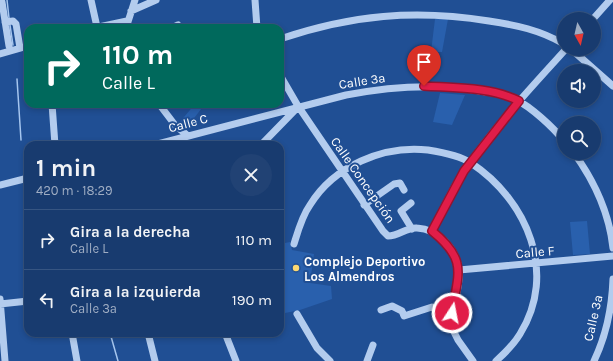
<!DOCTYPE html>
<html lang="es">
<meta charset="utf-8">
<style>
:root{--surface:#183b6f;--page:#214274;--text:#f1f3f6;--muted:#9fadc3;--line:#365582}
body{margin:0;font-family:Karla,sans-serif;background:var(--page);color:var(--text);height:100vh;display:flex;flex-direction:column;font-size:15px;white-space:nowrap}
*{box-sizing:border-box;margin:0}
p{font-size:13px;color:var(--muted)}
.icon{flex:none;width:22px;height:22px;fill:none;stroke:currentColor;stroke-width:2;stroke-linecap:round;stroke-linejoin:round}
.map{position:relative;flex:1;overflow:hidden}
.drawer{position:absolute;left:24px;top:141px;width:260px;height:196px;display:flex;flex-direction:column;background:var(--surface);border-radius:12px;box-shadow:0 2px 6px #0003,0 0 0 1px var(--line)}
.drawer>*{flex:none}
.guide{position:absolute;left:24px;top:24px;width:260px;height:84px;border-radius:12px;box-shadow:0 2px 6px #0003,0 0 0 1px var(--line);background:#00695c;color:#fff;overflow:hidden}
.needle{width:26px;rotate:172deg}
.buttons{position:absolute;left:557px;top:12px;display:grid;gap:8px}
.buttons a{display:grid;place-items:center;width:44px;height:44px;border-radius:50%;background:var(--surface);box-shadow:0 2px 6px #0003,0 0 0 1px var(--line);font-size:20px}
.pin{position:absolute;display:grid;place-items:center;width:34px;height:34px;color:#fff;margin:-41px -17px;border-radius:50% 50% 50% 0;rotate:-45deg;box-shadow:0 0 4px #0007}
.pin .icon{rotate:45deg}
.me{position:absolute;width:44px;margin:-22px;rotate:11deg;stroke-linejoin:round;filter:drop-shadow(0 0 3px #0008)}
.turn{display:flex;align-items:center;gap:14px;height:84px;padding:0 12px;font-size:18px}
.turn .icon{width:52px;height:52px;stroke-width:2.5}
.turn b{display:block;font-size:28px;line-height:34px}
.round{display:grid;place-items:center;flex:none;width:42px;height:42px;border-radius:21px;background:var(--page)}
.head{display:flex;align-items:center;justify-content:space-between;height:68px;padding:0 12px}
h1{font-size:24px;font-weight:700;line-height:30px}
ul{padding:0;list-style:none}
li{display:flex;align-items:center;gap:12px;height:60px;padding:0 12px;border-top:1px solid var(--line)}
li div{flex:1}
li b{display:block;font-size:15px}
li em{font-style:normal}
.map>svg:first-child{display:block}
.green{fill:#2960ad}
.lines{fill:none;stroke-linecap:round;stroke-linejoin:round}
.stream{stroke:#a6c6ef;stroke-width:1.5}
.minor{stroke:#b3ccee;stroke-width:7}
.route-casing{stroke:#92132f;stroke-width:10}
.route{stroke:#e11d48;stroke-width:7}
.poi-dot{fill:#fbd873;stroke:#204f94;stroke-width:1.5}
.labels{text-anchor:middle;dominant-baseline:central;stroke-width:4;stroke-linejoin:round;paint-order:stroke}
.street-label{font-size:13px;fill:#fff;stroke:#204f94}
.poi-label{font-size:13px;font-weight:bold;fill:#fff;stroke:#204f94;text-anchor:start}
</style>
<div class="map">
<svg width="613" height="361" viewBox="0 0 613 361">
<rect width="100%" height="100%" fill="#204f94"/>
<path class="green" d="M435,19H448L442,52H431Z
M440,93L465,95L452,125L433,122Z
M195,104H205L191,122L192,125L185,127L179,123Z
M587,221L590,254L573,255L570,222Z
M290,242L292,250L314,254L310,283L331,286L332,299L300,310L280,314V244Z"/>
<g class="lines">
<path class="stream" d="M7,0L9,18
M10,25L13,45
M17,79L21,140
M110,333L118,361"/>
<path class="minor" d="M91,0L97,27
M255,0L257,28
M2,2L9,46
M131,11L156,0
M593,19L610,0
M5,22L13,21L16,24L20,48
M94,28L127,21
M126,28L135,0
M172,28L178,25
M280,39C351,15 415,9 489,21C516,25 540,30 564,44
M571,49L613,86
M0,54L28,46
M280,75L298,106L383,231L388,236C399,236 407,227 417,228C438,229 457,249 459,270C461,286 453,305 451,321L452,328L458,340L473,361
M52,104L55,145
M159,104L175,125L188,136
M154,145L346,95C392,86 439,83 486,92C495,93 506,95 515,99C531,107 553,127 564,141
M261,145L298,107
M574,153C595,182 609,212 613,248
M0,185L28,178
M411,203L401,211L412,229
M364,205L394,184L400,183L404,190
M432,231C441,214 449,195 459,179C489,132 529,90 566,49
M294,244C298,231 302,216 310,205C334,166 383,145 428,150C441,152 459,155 471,163C527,200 558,273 520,334C514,344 505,353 496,361
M459,270L613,256
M0,299L5,361
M0,304L28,301
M381,310L392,306L402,311L404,316L432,307L437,311L443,320L451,321
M297,314L317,348L330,361
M72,333L77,361
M148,333L155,361
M225,333L236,361
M367,361L373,345
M594,361C606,336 612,306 613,279"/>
</g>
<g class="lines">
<defs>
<path id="route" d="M424,86C455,88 491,87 519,101L464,171L432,231C468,260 458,273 452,313"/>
</defs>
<use href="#route" class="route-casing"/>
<use href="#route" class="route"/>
</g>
<circle class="poi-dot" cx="296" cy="268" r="4"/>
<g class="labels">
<g class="street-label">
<text transform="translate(362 81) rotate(-9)">Calle 3a</text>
<text transform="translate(188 123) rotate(-15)">Calle C</text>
<text transform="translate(363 180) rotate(55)">Calle Concepción</text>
<text transform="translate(535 252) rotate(-5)">Calle F</text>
<text transform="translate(593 318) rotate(-77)">Calle 3a</text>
</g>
<g class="poi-label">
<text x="304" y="261">Complejo Deportivo<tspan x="304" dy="15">Los Almendros</tspan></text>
</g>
</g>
</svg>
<div class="buttons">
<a><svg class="needle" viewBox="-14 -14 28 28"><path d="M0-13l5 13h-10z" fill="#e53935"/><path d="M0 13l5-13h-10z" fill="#9fadc3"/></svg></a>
<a><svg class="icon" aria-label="sound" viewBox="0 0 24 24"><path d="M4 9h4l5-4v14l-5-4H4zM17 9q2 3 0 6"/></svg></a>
<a><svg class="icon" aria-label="search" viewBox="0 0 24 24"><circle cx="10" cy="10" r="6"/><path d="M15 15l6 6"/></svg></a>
</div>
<div class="pin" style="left:424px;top:86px;background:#d93025"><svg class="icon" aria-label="arrive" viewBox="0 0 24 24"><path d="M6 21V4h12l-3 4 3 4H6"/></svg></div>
<svg class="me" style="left:452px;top:313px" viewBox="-20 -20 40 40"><circle r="17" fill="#e11d48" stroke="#fff" stroke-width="3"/><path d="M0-11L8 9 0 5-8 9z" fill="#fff"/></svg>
<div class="guide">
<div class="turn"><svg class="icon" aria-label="right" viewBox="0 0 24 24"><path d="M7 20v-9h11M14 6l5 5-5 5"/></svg><div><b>110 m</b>Calle L</div></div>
</div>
<section class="drawer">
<div class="head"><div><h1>1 min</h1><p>420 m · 18:29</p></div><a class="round"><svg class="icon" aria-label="close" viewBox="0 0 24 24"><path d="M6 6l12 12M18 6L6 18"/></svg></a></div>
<ul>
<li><svg class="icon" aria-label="right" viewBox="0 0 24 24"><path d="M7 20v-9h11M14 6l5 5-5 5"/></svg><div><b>Gira a la derecha</b><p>Calle L</p></div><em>110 m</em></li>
<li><svg class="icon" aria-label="left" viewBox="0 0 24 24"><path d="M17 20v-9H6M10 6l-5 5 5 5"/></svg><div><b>Gira a la izquierda</b><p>Calle 3a</p></div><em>190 m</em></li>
</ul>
</section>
</div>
